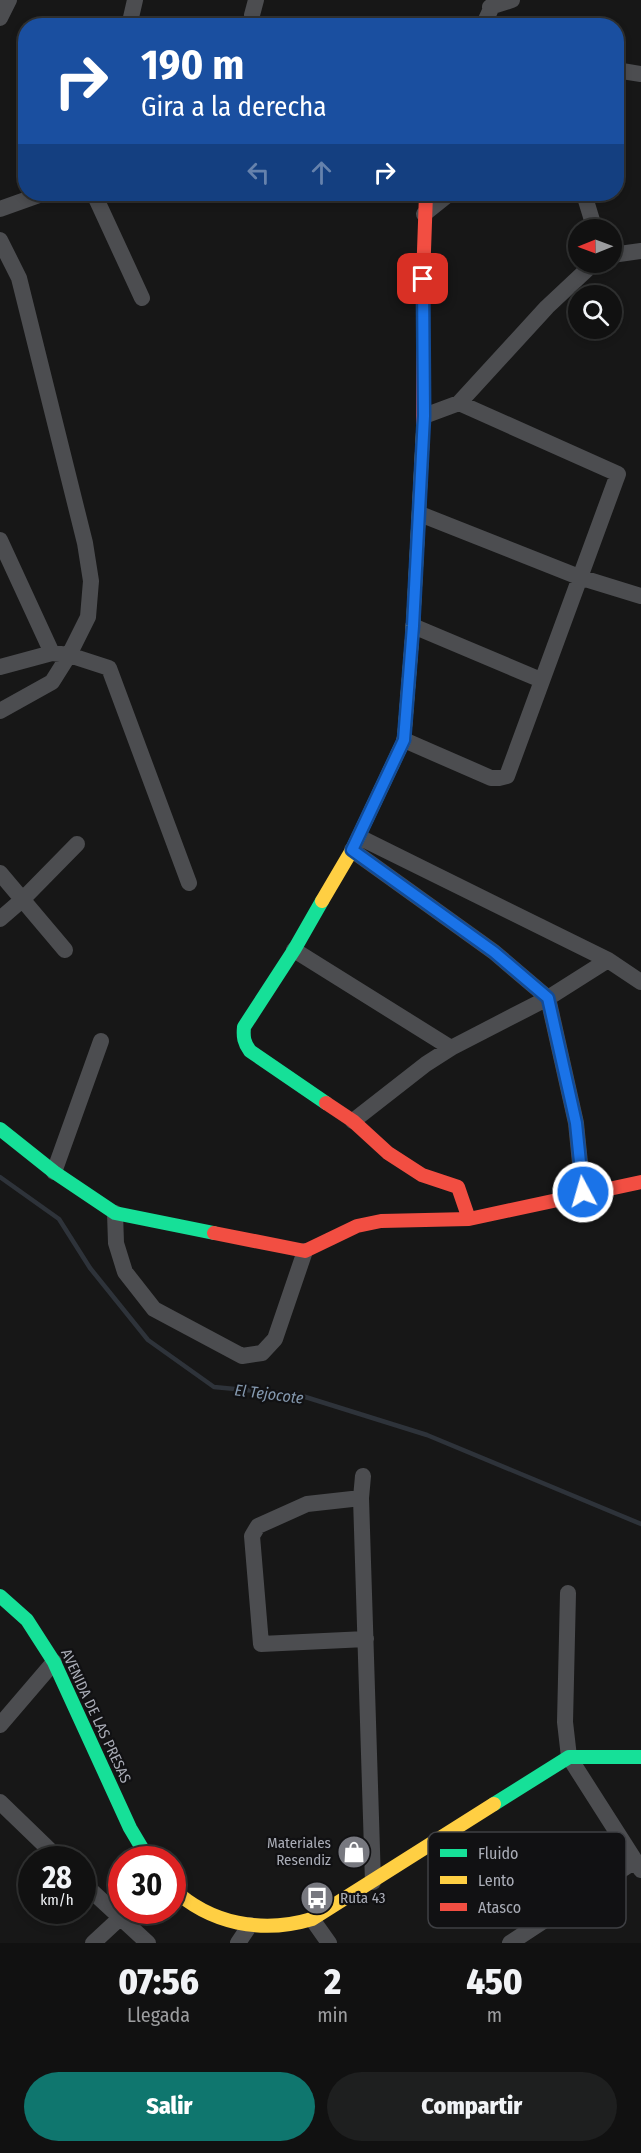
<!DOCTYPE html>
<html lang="es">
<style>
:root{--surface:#111;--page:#1e1f1f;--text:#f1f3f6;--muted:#9c9d9f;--line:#303131;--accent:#0f766e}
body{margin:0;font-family:"Fira Sans Condensed",sans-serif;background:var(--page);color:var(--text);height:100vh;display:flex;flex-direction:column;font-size:22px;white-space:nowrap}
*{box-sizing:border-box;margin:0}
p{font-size:20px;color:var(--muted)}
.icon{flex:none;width:33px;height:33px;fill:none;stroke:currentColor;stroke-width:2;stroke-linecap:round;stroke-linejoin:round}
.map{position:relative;height:1943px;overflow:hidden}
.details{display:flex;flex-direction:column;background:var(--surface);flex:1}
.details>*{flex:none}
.hud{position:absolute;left:18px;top:18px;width:606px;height:183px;border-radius:24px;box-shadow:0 3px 9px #0003,0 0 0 2px var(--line);background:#1a4fa0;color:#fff;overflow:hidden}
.needle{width:39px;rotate:269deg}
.controls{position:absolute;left:568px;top:219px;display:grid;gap:12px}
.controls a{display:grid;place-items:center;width:54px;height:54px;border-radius:50%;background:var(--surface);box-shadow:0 3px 9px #0003,0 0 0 2px var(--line);font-size:30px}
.speed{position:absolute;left:18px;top:1846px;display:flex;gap:12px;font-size:30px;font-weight:700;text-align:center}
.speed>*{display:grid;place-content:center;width:78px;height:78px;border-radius:50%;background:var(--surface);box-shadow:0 3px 9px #0003,0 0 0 2px var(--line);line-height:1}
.speed small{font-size:15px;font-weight:400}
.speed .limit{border:9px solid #d22;background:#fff;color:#111}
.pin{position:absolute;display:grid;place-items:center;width:51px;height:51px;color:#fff;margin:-26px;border-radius:12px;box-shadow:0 3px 9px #0006}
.me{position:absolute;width:66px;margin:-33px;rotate:354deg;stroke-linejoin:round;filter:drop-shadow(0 0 4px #0008)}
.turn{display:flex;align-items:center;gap:21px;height:126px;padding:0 24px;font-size:27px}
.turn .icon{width:78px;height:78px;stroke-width:2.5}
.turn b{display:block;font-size:42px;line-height:51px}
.lanes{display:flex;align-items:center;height:57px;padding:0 24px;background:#0003;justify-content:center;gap:30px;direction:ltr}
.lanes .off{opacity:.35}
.eta{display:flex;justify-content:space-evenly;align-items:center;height:102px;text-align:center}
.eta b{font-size:36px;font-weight:800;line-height:42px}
.primary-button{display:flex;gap:12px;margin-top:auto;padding:12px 24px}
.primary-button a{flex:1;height:69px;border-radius:36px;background:var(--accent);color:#fff;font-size:24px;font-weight:800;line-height:69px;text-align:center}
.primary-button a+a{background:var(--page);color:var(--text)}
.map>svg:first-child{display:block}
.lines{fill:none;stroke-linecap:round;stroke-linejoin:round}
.stream{stroke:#2e333a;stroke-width:4.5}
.street{stroke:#4c4d50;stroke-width:16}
.fast{stroke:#16e098;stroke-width:14}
.slow{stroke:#ffcf43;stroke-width:14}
.jam{stroke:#f24e42;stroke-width:14}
.route-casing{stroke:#114b97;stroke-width:15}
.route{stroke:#1a73e8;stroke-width:10}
.labels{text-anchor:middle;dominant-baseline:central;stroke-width:4.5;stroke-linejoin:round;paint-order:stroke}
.street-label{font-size:15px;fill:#aaadb7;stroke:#111113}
.poi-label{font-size:15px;fill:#aaadb7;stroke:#111113;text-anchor:end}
.water-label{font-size:16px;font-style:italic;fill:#8498ae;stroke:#111113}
.key{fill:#111113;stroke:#3f4044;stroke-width:1.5}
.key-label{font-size:16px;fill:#aaadb7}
</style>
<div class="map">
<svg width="641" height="1943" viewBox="0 0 641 1943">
<rect width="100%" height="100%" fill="#171717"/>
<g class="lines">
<path class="stream" d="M0,1177L59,1219L90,1268L148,1340L214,1387L299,1395L427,1435L641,1524"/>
<path class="street" d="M490,7L512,0
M252,15L256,0
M0,18L9,0
M129,26L135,0
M483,26L495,0
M616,70L641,74
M94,194L142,298
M584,194L595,230
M0,209L42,194
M424,214L449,194
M0,240L19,278L85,543L91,581L88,617L69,655L52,682L0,711
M612,255L641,251
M424,416L459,403L547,307L595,262
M420,514L579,577L641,596
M0,540L52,653L69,655L109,668L189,883
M413,626L541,680
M0,667L52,653
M404,740L491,778H499L507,776L618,474L459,403
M359,837L608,960L641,982
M352,850L494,952L548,998L576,1123L583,1193
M0,873L65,950
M0,919L22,900L77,844
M294,950L451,1048
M353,1121L426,1064L451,1048L548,998L608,960
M54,1172L101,1041
M115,1213L116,1243L125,1272L154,1309L242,1356L262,1353L275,1339L305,1251
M363,1476L361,1498L373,1882
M361,1498L307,1504L258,1526L252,1536L261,1644L366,1639
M568,1593L565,1722L569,1757L641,1870
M0,1725L54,1662
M0,1802L60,1860
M82,1882L148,1943
M312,1919L329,1943
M93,1943L120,1918
M238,1943L250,1925
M510,1943L635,1861"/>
<path class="fast" d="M322,901L294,950L244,1027C243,1037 244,1043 250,1051L326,1103
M0,1129L54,1172L115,1213L214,1233
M0,1596L27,1620L54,1662L130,1828L149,1860
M494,1804L569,1757H641"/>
<path class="slow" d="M322,901L352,850L404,740L413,626L423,432
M172,1888C210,1924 262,1934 312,1919L494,1804"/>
<path class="jam" d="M423,432V279L426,194
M326,1103L353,1121L388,1153L422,1175L458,1187L469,1219
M214,1233L305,1251L357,1226L381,1221L469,1219L641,1182"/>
</g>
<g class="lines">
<defs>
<path id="route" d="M423,279L424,416L413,626L404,740L352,850L494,952L548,998L576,1123L583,1192"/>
</defs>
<use href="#route" class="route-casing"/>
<use href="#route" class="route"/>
</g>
<defs>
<symbol id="shop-disc" viewBox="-11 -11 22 22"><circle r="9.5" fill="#77787f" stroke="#111113"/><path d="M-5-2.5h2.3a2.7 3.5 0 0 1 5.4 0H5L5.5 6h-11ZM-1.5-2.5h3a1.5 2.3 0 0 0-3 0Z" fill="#fff"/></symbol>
<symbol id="bus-disc" viewBox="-11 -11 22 22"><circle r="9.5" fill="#77787f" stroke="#111113"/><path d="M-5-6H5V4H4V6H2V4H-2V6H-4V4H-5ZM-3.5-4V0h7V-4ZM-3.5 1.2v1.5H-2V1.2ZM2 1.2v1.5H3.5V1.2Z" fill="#fff"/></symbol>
</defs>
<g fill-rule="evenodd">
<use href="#shop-disc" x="335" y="1833" width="38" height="38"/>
<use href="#bus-disc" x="298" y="1879" width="38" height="38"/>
</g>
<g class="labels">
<g class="street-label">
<text transform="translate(96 1716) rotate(65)">AVENIDA DE LAS PRESAS</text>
</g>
<g class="poi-label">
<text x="331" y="1843">Materiales<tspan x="331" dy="17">Resendiz</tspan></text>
<text x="340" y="1898" text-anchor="start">Ruta 43</text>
</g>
<g class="water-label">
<text transform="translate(269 1394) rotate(7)">El Tejocote</text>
</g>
</g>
<rect x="428" y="1832" width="198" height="96" rx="9" class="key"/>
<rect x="440" y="1849" width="27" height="8" fill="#16e098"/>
<rect x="440" y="1876" width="27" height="8" fill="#ffcf43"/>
<rect x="440" y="1903" width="27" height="8" fill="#f24e42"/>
<g class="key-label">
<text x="478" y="1859">Fluido</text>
<text x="478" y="1886">Lento</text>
<text x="478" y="1913">Atasco</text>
</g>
</svg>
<div class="controls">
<a><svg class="needle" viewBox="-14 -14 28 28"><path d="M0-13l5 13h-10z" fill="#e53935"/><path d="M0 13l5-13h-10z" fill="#9c9d9f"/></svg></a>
<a><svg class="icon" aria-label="search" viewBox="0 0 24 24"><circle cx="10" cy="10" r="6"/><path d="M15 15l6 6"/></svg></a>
</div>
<div class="speed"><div>28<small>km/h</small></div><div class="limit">30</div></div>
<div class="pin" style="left:423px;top:279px;background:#d93025"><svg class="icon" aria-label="arrive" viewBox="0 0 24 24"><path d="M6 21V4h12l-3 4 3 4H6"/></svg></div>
<svg class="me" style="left:583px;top:1192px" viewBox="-20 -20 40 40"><circle r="17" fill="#1a73e8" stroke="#fff" stroke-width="3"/><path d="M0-11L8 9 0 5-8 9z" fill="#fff"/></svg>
<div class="hud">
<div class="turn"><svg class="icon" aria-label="right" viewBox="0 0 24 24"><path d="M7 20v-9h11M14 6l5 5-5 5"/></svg><div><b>190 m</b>Gira a la derecha</div></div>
<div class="lanes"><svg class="icon off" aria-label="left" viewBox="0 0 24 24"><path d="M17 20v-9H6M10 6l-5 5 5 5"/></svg><svg class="icon off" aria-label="ahead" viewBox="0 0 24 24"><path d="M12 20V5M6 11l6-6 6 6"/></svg><svg class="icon" aria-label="right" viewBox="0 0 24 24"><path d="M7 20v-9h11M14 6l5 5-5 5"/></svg></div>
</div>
</div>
<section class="details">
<div class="eta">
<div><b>07:56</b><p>Llegada</p></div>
<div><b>2</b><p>min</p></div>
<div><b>450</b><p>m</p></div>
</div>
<div class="primary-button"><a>Salir</a><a>Compartir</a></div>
</section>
